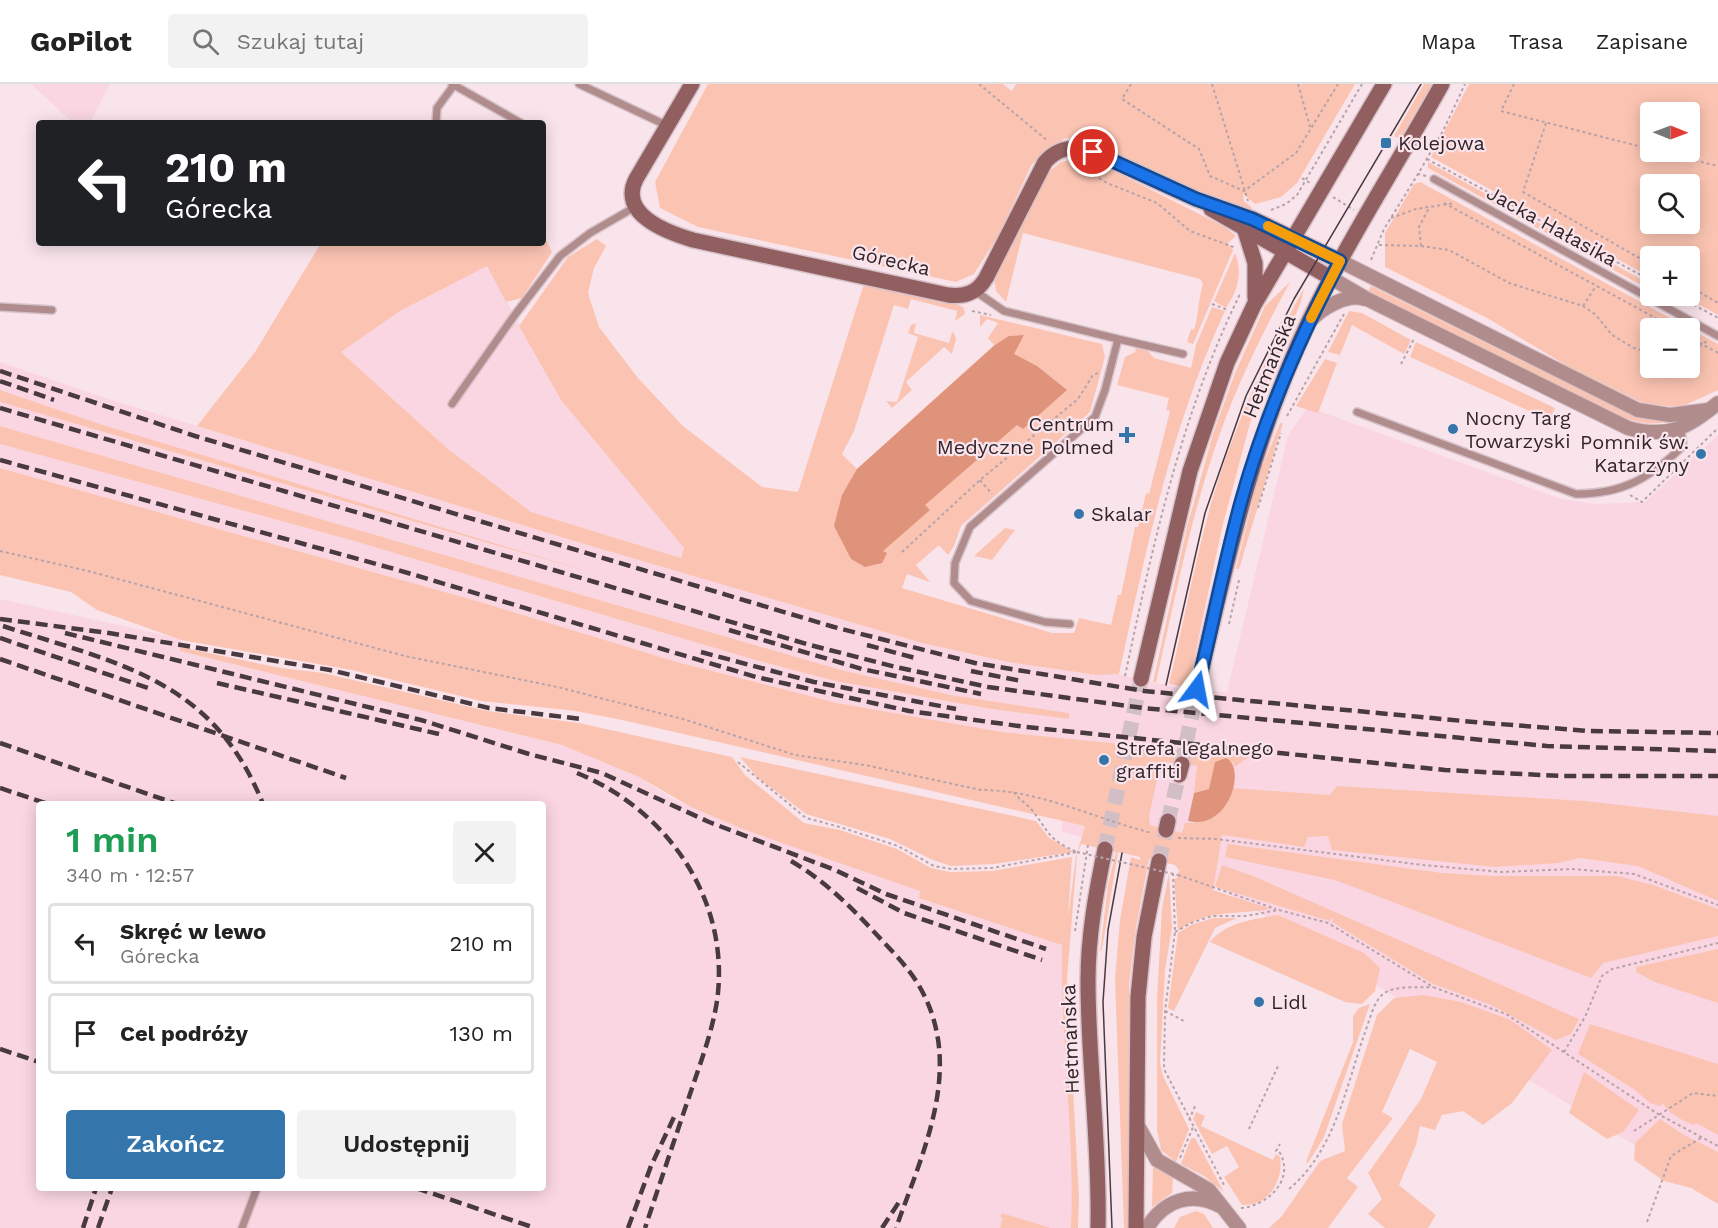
<!DOCTYPE html>
<html lang="pl">
<meta charset="utf-8">
<style>
:root{--surface:#fff;--page:#f2f2f2;--text:#222;--muted:#767676;--line:#e0e0e0;--accent:#3476ac}
body{margin:0;font-family:"Work Sans",sans-serif;background:var(--page);color:var(--text);height:100vh;display:flex;flex-direction:column;font-size:22px;white-space:nowrap}
*{box-sizing:border-box;margin:0}
p{font-size:20px;color:var(--muted)}
.icon{flex:none;width:33px;height:33px;fill:none;stroke:currentColor;stroke-width:2;stroke-linecap:round;stroke-linejoin:round}
.map{position:relative;flex:1;overflow:hidden}
.sheet{position:absolute;left:36px;top:717px;width:510px;height:390px;display:flex;flex-direction:column;background:var(--surface);border-radius:6px;box-shadow:0 3px 15px #0003}
.sheet>*{flex:none}
.hud{position:absolute;left:36px;top:36px;width:510px;height:126px;border-radius:6px;box-shadow:0 3px 15px #0003;background:#202124;color:#fff;overflow:hidden}
.needle{width:39px;rotate:91deg}
.fabs{position:absolute;left:1640px;top:18px;display:grid;gap:12px}
.fabs a{display:grid;place-items:center;width:60px;height:60px;border-radius:6px;background:var(--surface);box-shadow:0 3px 15px #0003;font-size:30px}
.pin{position:absolute;display:grid;place-items:center;width:51px;height:51px;color:#fff;margin:-26px;border:3px solid #fff;border-radius:50%;box-shadow:0 2px 6px #0007}
.me{position:absolute;width:66px;margin:-33px;rotate:13deg;stroke-linejoin:round;filter:drop-shadow(0 0 4px #0008)}
.turn{display:flex;align-items:center;gap:21px;height:126px;padding:0 30px;font-size:27px}
.turn .icon{width:78px;height:78px;stroke-width:2.5}
.turn b{display:block;font-size:42px;line-height:51px}
.round{display:grid;place-items:center;flex:none;width:63px;height:63px;border-radius:6px;background:var(--page)}
.overview{display:flex;align-items:center;justify-content:space-between;height:102px;padding:0 30px}
h1{font-size:36px;font-weight:600;line-height:45px;color:#1e9e55}
.action{display:flex;gap:12px;margin-top:auto;padding:12px 30px}
.action a{flex:1;height:69px;border-radius:6px;background:var(--accent);color:#fff;font-size:24px;font-weight:600;line-height:69px;text-align:center}
.action a+a{background:var(--page);color:var(--text)}
ul{padding:0;list-style:none}
li{display:flex;align-items:center;gap:18px;height:81px;margin:0 12px 9px;padding:0 18px;border:3px solid var(--line);border-radius:6px}
li div{flex:1}
li b{display:block;font-size:22px}
li em{font-style:normal}
header{display:flex;align-items:center;gap:36px;box-sizing:border-box;height:84px;padding:0 30px;background:var(--surface);border-bottom:2px solid var(--line)}
header strong{font-size:28px}
nav{display:flex;gap:33px;margin-inline-start:auto;font-size:21px}
.search{width:420px;height:54px;background:var(--page);display:flex;align-items:center;gap:15px;box-sizing:border-box;padding:0 21px;border-radius:6px;color:var(--muted);font-size:22px}
.map>svg:first-child{display:block}
.built{fill:#fad6e3;fill-rule:evenodd}
.green{fill:#fbc4b2;fill-rule:evenodd}
.forest{fill:#df937a}
.lines{fill:none;stroke-linecap:round;stroke-linejoin:round}
.secondary-tunnel{stroke:#d2bec5;stroke-width:15;stroke-dasharray:15 8;stroke-linecap:butt}
.lane-casing{stroke:#d6c2c9;stroke-width:10}
.street-casing{stroke:#d6c2c9;stroke-width:16}
.secondary-casing{stroke:#d6c2c9;stroke-width:18}
.path{stroke:#b6a3aa;stroke-width:2;stroke-dasharray:3 3;stroke-linecap:butt}
.lane{stroke:#b18c8d;stroke-width:7}
.street{stroke:#b18c8d;stroke-width:14}
.secondary{stroke:#925f61;stroke-width:15}
.tram{stroke:#483a40;stroke-width:1.5}
.rail{stroke:#483a40;stroke-width:4.5;stroke-dasharray:12 6;stroke-linecap:butt}
.path-bridge{stroke:#b6a3aa;stroke-width:2;stroke-dasharray:3 3;stroke-linecap:butt}
.route-casing{stroke:#114b97;stroke-width:15}
.route{stroke:#1a73e8;stroke-width:10}
.slow{stroke:#f59e0b;stroke-width:10}
.poi-dot{fill:#3476ac;stroke:#fae4ec;stroke-width:2}
.labels{text-anchor:middle;dominant-baseline:central;stroke-width:4.5;stroke-linejoin:round;paint-order:stroke}
.poi-label{font-size:20px;fill:#32252a;stroke:#fae4ec;text-anchor:start}
.street-label{font-size:20px;fill:#32252a;stroke:#fae4ec}
</style>
<header>
<strong>GoPilot</strong>
<div class="search"><svg class="icon" aria-label="search" viewBox="0 0 24 24"><circle cx="10" cy="10" r="6"/><path d="M15 15l6 6"/></svg>Szukaj tutaj</div>
<nav><a>Mapa</a><a>Trasa</a><a>Zapisane</a></nav>
</header>
<div class="map">
<svg width="1718" height="1144" viewBox="0 0 1718 1144">
<rect width="100%" height="100%" fill="#fae4ec"/>
<path class="built" d="M31,0H110L90,39H73Z
M487,182L561,316L684,464L681,474L531,428L448,365L341,268L400,227Z
M0,278L112,316L574,457L922,559L1008,578L1097,591L1114,589L1179,604L1227,608L1288,351L1308,323L1561,415L1596,420L1645,418L1718,351V1113L1205,795L1194,779L1062,748L1066,655L1002,648L837,619L677,578L477,517L0,384V360L347,455L759,577L835,597L991,625L1068,635L1069,629L951,611L841,586L0,342V318L600,492L100,340L0,306Z
M0,515L156,549L181,556L180,567L562,661L639,693L673,715L745,746L1066,856L1064,912L1075,1144H0ZM39,720H543V1104H39Z"/>
<path class="green" d="M708,0H1003L1012,7L1016,0H1355L1297,99L1281,113L1255,120L1243,110L1244,117L1252,124L1250,128L1158,91L1087,57L1065,54L1032,80L998,152L974,190L956,198L698,143L660,124L655,98Z
M1424,0H1432L1400,55L1394,52Z
M1469,0H1718V231L1683,212H1689V172H1650V193L1431,73ZM1689,28V68H1650V28ZM1689,100V140H1650V100Z
M1079,74L1096,78L1225,143L1236,152L1228,159L1233,166L1193,260L1187,258L1191,245L1194,246C1199,230 1198,215 1203,200L1200,195L1023,149L1006,218L996,207L994,192L1047,89L1061,78Z
M1428,78L1650,200V206L1428,84Z
M1420,98L1718,260V306L1681,323L1645,320L1569,283L1487,234L1385,183V149L1414,100ZM1650,244H1689V284H1650Z
M543,150L552,168L522,214L506,218L487,182L400,227L341,268L448,365L531,428L681,474L684,464L561,316L519,242L568,173L597,155L606,162L594,184L588,209L599,243L638,294L683,342L762,403L798,408L863,203L869,198L959,221L964,224L965,230L955,237L957,227L911,215L908,225L894,221L854,347L842,370L857,385L994,261L988,254L998,239L987,235L980,243V231L1102,260L1105,273L1090,328L961,442L954,462L948,471L939,461L916,481L930,498L907,490L902,504L1052,549H1074L1079,534L1111,541L1118,511H1121L1135,443H1138L1146,409L1149,410L1170,327L1166,326L1169,314L1117,301L1125,273L1135,268L1136,263L1147,266L1154,274L1191,284L1196,261L1212,223L1225,227C1171,343 1146,466 1119,590L1097,591L1008,578L922,559L574,457L197,342L255,268L321,159H543Z
M1235,169C1243,189 1238,206 1226,224L1214,217Z
M1290,198C1261,252 1234,306 1215,364C1189,440 1174,520 1156,598H1153L1187,443L1213,350L1235,289L1265,222Z
M1371,202L1625,328L1664,337L1694,331C1669,341 1648,342 1623,334L1368,207Z
M1304,204L1301,218L1250,339L1222,444L1188,604L1169,600C1184,538 1195,475 1213,413C1235,339 1267,272 1304,204Z
M1349,227L1362,229L1411,256L1404,270L1352,241L1340,271L1328,268Z
M916,239L914,249L949,259L952,248L954,249L956,255L952,270L944,263L906,298L912,306L892,324L886,317L897,318L918,253L908,249L911,241Z
M1416,258L1555,324L1549,336L1410,273Z
M1325,275L1337,279L1318,329L1296,322Z
M0,306L100,340L609,494L0,318Z
M1280,339H1283L1239,485H1236L1259,391Z
M0,342L841,586L951,611L1069,629V635L991,625L835,597L759,577L347,455L0,360Z
M0,384L477,517L677,578L837,619L1002,648L1249,673L1235,683L1232,677L1213,689L1209,705L1194,709L1197,682L1164,678L1161,688L1158,691L1149,732L1150,741L1182,749L1185,739H1194L1226,720L1231,704L1330,711L1337,702L1584,717L1718,732V817L1638,782L1580,774L1558,779L1495,783L1332,766L1328,752L1308,753L1304,763L1222,751L1213,806L1271,825C1239,831 1204,825 1178,847L1174,795L1177,794L1179,786L1175,781L1149,775L1136,843L1129,900L1128,1118L1127,1144H1124L1115,895L1120,836L1131,773L1140,776V773L1118,768L1102,865L1100,868L1108,801L1116,768L1081,760L1077,772L1067,895L1079,1113L1078,1144H1071C1075,1050 1060,955 1062,861L919,814L920,807L745,746L691,723L639,693L562,661L180,567V563L281,584L323,589L488,627L579,639L732,673L745,691L804,739L840,746L897,765L931,784L950,788L992,787L1072,773L1068,833L1076,773L1085,742L622,636L576,627L481,617L352,586L181,556L97,526L71,508L0,491Z
M1005,444L1015,446L992,476L974,472Z
M740,673L1036,737L1049,754L1074,768L994,780L951,782L933,776L890,755L806,730L757,693Z
M1228,760L1442,789L1494,792H1617L1653,801L1718,825V852L1603,879L1591,894L1335,796L1225,773Z
M1222,781L1253,792L1579,935L1571,950L1556,956L1491,921L1433,900L1332,838L1334,832L1330,837L1215,803Z
M1169,789L1172,843L1165,886L1160,979L1163,992L1189,1045L1176,1078L1161,1066L1157,1046V916L1162,824Z
M1278,831L1364,869L1380,884L1375,907L1362,920L1345,918L1210,858C1226,838 1254,835 1278,831Z
M1213,834H1237L1215,844L1174,927L1168,924L1178,849L1191,841Z
M1718,865V919L1655,898L1636,888V883Z
M1423,911L1461,918L1511,936L1552,966L1512,1019L1483,1041L1463,1027L1442,1031L1435,1046L1420,1042L1416,1061L1399,1101L1436,1131L1428,1144H1385L1368,1130L1382,1115L1368,1089L1421,1015L1437,978L1410,965L1382,1028L1393,1034L1347,1094L1358,1103L1328,1144H1269L1282,1132L1320,1077L1345,1067L1342,1040L1377,931L1394,914Z
M1370,920L1324,1053L1308,1079L1306,1078L1353,958V932L1359,924Z
M1590,940L1718,980V1051L1696,1039L1693,1041C1682,1036 1668,1030 1663,1019L1660,1022L1650,1019L1635,1006L1578,970Z
M1584,988L1639,1026L1623,1048L1607,1055L1569,1029Z
M1196,1028L1205,1032L1201,1042L1273,1076L1276,1070L1280,1073C1284,1096 1268,1123 1242,1121L1224,1093L1239,1083L1227,1062L1212,1070L1193,1035Z
M1660,1035L1684,1051L1718,1068V1120L1691,1104L1664,1097L1634,1076L1635,1059Z
M1191,1054H1195L1224,1108L1204,1092L1181,1080Z
M1153,1082L1173,1094L1172,1109L1152,1123Z
M1196,1127L1204,1130L1213,1144H1174L1180,1133Z
M1002,1129L1051,1144H1000L1003,1134L1000,1133Z"/>
<path class="forest" d="M1024,251L1014,270L1037,282L1067,306L1023,345L1017,341L925,421L930,426L883,467L887,469L882,479L865,483L851,475L834,442L842,411L857,385L995,261L1009,252Z
M1226,674C1247,683 1229,747 1188,737L1194,709L1209,705L1215,678Z"/>
<g class="lines">
<path class="secondary-tunnel" d="M1182,680L1197,605
M1168,737L1179,691
M1105,765L1141,595
M1159,777L1166,746"/>
<defs>
<path id="lane" d="M452,0L521,39
M579,0L668,42
M436,39L437,24L454,1
M1434,95L1718,252
M975,207L1004,227L1118,255L1105,306L1095,333L970,443L955,479L954,499L971,517L1045,538L1070,540
M0,223L52,226
M1118,255L1183,270
M452,320L514,232L560,172L590,149L635,123
M1357,328L1576,410C1623,410 1650,394 1683,362L1681,345
M242,1144L257,1104"/>
<path id="street" d="M1340,177L1638,326L1670,331L1708,326
M1331,194L1367,215L1628,344C1669,355 1687,344 1718,319
M1310,237C1322,224 1347,209 1365,215
M1138,1042L1157,1076L1209,1106L1239,1144
M1147,1144C1164,1116 1192,1106 1222,1123"/>
<path id="secondary" d="M692,0L636,95C618,130 666,148 693,156L948,211C965,213 977,209 986,194L1045,78C1059,63 1074,61 1093,68L1196,115L1253,135L1340,177
M1211,125L1331,194
M1245,147L1255,179V214
M1141,595L1190,387L1227,279L1254,221L1384,0
M1197,605C1226,480 1253,354 1309,237C1348,156 1398,79 1442,0
M1179,691L1182,680
M1166,746L1168,737
M1098,1144C1100,1061 1088,979 1088,897C1088,852 1096,808 1105,765
M1136,1144L1138,913L1144,853L1159,777"/>
</defs>
<use href="#lane" class="lane-casing"/>
<use href="#street" class="street-casing"/>
<use href="#secondary" class="secondary-casing"/>
<path class="path" d="M979,0L1048,57
M1131,0L1122,15L1199,65L1210,92L1244,107L1296,69L1338,0
M1212,0L1248,117
M1298,0L1310,43
M1514,0L1501,27L1650,65
M1546,39L1523,108L1650,180
M1660,68L1718,82
M1427,75L1650,196
M1073,79L1107,99L1157,119L1190,147L1236,164
M1426,92L1418,90L1443,47L1465,0
M1302,94L1310,99
M1333,113L1354,126
M1444,119L1674,244
M1271,126L1286,120L1297,111L1362,0
M1391,134L1416,125L1455,119
M1379,161L1421,162L1449,166L1509,199L1583,222L1596,231L1612,251L1634,264L1650,269
M1421,162L1419,143L1429,124
M1371,176L1384,145L1418,90
M1689,202L1718,219
M1678,212L1718,234
M1212,220L1228,226
M1583,222L1596,202
M972,227L991,231
M1689,253L1718,269
M1689,269L1707,257
M1401,280L1414,255
M1287,332L1344,230
M980,396L992,410
M1630,411L1642,418L1718,344
M1258,424L1281,349
M0,467L88,487L405,572L557,603L683,635L795,671L865,681L981,706C1041,706 1095,735 1152,749
M902,468L980,396L1078,315L1093,291L1100,288
M1229,540L1239,496
M1125,592C1153,460 1181,331 1240,210
M738,678L806,734L840,743L898,762L934,782L951,785L992,784L1077,768
M1014,708C1019,716 1026,719 1032,726C1050,749 1047,755 1077,768
M1178,754L1216,755L1423,781L1501,788L1572,785L1634,790L1718,821
M1173,789L1175,848L1165,927L1164,985L1224,1101
M1178,791L1276,825
M1075,847L1088,761
M1175,848L1191,839L1212,832H1245L1279,826L1328,839L1433,903L1506,930L1658,1030L1718,1062
M1165,927L1184,937
M1564,968L1585,933L1602,892L1612,885L1718,859
M1189,1036L1196,1020
M1249,1045L1279,980
M1634,1047L1693,1009L1718,1012
M1180,1074L1193,1043
M1289,1105C1334,1068 1346,1004 1364,951C1369,939 1373,918 1383,910C1394,901 1419,904 1433,903
M1241,1124C1267,1122 1295,1096 1280,1069L1276,1067L1280,1060
M1647,1138L1671,1072L1701,1054"/>
<use href="#lane" class="lane"/>
<use href="#street" class="street"/>
<use href="#secondary" class="secondary"/>
<path class="tram" d="M1166,601L1205,429L1246,312L1294,215L1421,0
M1112,1144L1103,918L1108,846L1122,769"/>
<path class="rail" d="M0,287L195,352L834,543L975,579L1144,607L1474,638L1589,647L1718,649
M0,297L54,316
M0,324L810,561L896,583L988,603L1143,624L1547,662L1718,667
M0,376L398,486L756,593L909,627L1026,643L1445,686L1561,692H1718
M0,535L109,549L330,586L489,624L581,635
M3,542C119,580 213,595 263,720
M729,546L862,585L981,610
M65,549L421,636L529,670L602,689L709,738L835,786L886,810L1046,865
M0,554L151,605
M867,561L919,575
M701,568L814,598L956,625
M0,575L346,694
M971,587L1021,597
M217,599L439,650
M0,659L177,720
M577,689C668,726 731,817 717,917C712,949 700,980 690,1010C675,1054 660,1099 645,1144
M0,704L48,720
M791,777C824,796 851,823 877,851C891,866 907,882 918,900C966,980 924,1065 896,1144
M857,804L904,829L1042,876
M0,965L39,978
M416,1104L535,1144
M83,1144L96,1104
M98,1144L112,1104
M628,1144L651,1082L675,1031
M882,1144L899,1118"/>
<path class="path-bridge" d="M1077,768L1178,791"/>
</g>
<g class="lines">
<defs>
<path id="route" d="M1093,68L1196,115L1252,135L1340,177C1300,253 1264,335 1241,418C1224,480 1212,543 1197,605"/>
</defs>
<use href="#route" class="route-casing"/>
<use href="#route" class="route"/>
<path class="slow" d="M1268,142L1340,177L1311,234"/>
</g>
<g class="poi-dot">
<rect x="1380" y="53" width="12" height="12" rx="3"/>
<circle cx="1453" cy="345" r="6"/>
<path d="M1124 342h6v6h6v6h-6v6h-6v-6h-6v-6h6z"/>
<circle cx="1701" cy="370" r="6"/>
<circle cx="1079" cy="430" r="6"/>
<circle cx="1104" cy="676" r="6"/>
<circle cx="1259" cy="918" r="6"/>
</g>
<g class="labels">
<g class="poi-label">
<text x="1398" y="59">Kolejowa</text>
<text x="1465" y="334">Nocny Targ<tspan x="1465" dy="23">Towarzyski</tspan></text>
<text x="1114" y="340" text-anchor="end">Centrum<tspan x="1114" dy="23">Medyczne Polmed</tspan></text>
<text x="1689" y="358" text-anchor="end">Pomnik św.<tspan x="1689" dy="23">Katarzyny</tspan></text>
<text x="1091" y="430">Skalar</text>
<text x="1116" y="664">Strefa legalnego<tspan x="1116" dy="23">graffiti</tspan></text>
<text x="1271" y="918">Lidl</text>
</g>
<g class="street-label">
<text transform="translate(1552 142) rotate(29)">Jacka Hałasika</text>
<text transform="translate(891 176) rotate(13)">Górecka</text>
<text transform="translate(1269 282) rotate(-68)">Hetmańska</text>
<text transform="translate(1070 955) rotate(-92)">Hetmańska</text>
</g>
</g>
</svg>
<div class="fabs">
<a><svg class="needle" viewBox="-14 -14 28 28"><path d="M0-13l5 13h-10z" fill="#e53935"/><path d="M0 13l5-13h-10z" fill="#767676"/></svg></a>
<a><svg class="icon" aria-label="search" viewBox="0 0 24 24"><circle cx="10" cy="10" r="6"/><path d="M15 15l6 6"/></svg></a>
<a>+</a>
<a>−</a>
</div>
<div class="pin" style="left:1093px;top:68px;background:#d93025"><svg class="icon" aria-label="arrive" viewBox="0 0 24 24"><path d="M6 21V4h12l-3 4 3 4H6"/></svg></div>
<svg class="me" style="left:1197px;top:605px" viewBox="-20 -20 40 40"><path d="M0-17L14 15 0 8-14 15z" fill="#1a73e8" stroke="#fff" stroke-width="4"/></svg>
<div class="hud">
<div class="turn"><svg class="icon" aria-label="left" viewBox="0 0 24 24"><path d="M17 20v-9H6M10 6l-5 5 5 5"/></svg><div><b>210 m</b>Górecka</div></div>
</div>
<section class="sheet">
<div class="overview"><div><h1>1 min</h1><p>340 m · 12:57</p></div><a class="round"><svg class="icon" aria-label="close" viewBox="0 0 24 24"><path d="M6 6l12 12M18 6L6 18"/></svg></a></div>
<ul>
<li><svg class="icon" aria-label="left" viewBox="0 0 24 24"><path d="M17 20v-9H6M10 6l-5 5 5 5"/></svg><div><b>Skręć w lewo</b><p>Górecka</p></div><em>210 m</em></li>
<li><svg class="icon" aria-label="arrive" viewBox="0 0 24 24"><path d="M6 21V4h12l-3 4 3 4H6"/></svg><div><b>Cel podróży</b></div><em>130 m</em></li>
</ul>
<div class="action"><a>Zakończ</a><a>Udostępnij</a></div>
</section>
</div>
